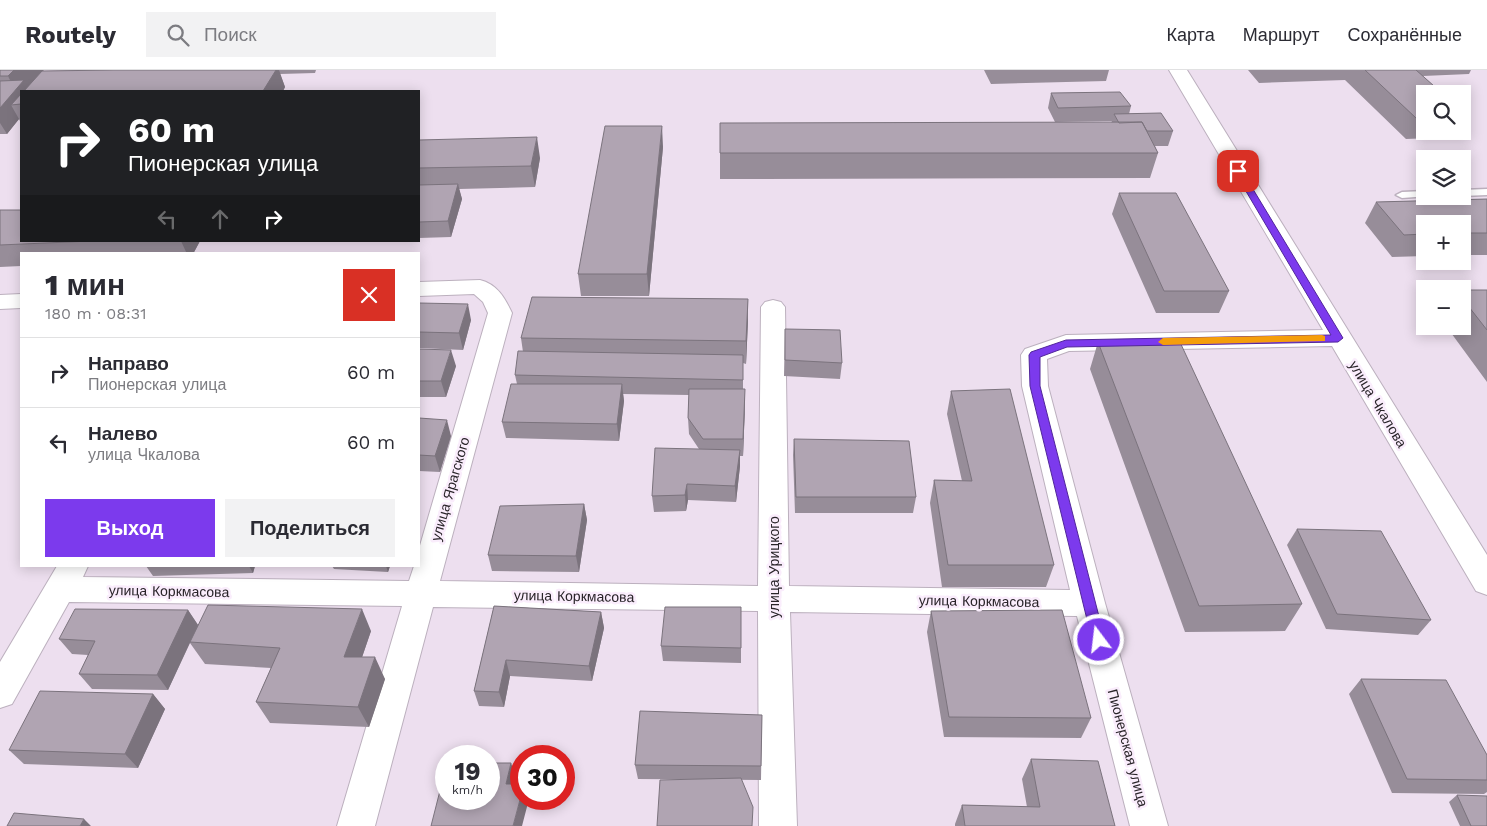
<!DOCTYPE html>
<html lang="ru">
<meta charset="utf-8">
<style>
:root{--surface:#fff;--page:#f2f2f3;--text:#2b2b33;--muted:#7c7c81;--line:#e1e1e2;--accent:#7c3aed}
body{margin:0;font-family:"Work Sans",sans-serif;background:var(--page);color:var(--text);height:100vh;display:flex;flex-direction:column;font-size:19px;white-space:nowrap}
*{box-sizing:border-box;margin:0}
p{font-size:16px;color:var(--muted)}
.icon{flex:none;width:28px;height:28px;fill:none;stroke:currentColor;stroke-width:2;stroke-linecap:round;stroke-linejoin:round}
.map{position:relative;flex:1;overflow:hidden}
.side{position:absolute;left:20px;top:182px;width:400px;height:315px;display:flex;flex-direction:column;background:var(--surface);border-radius:0px;box-shadow:0 2px 12px #0003}
.side>*{flex:none}
.guide{position:absolute;left:20px;top:20px;width:400px;height:152px;border-radius:0px;box-shadow:0 2px 12px #0003;background:#202124;color:#fff;overflow:hidden}
.buttons{position:absolute;left:1416px;top:15px;display:grid;gap:10px}
.buttons a{display:grid;place-items:center;width:55px;height:55px;border-radius:0px;background:var(--surface);box-shadow:0 2px 12px #0003;font-size:25px}
.speed{position:absolute;left:435px;top:675px;display:flex;gap:10px;font-size:25px;font-weight:700;text-align:center}
.speed>*{display:grid;place-content:center;width:65px;height:65px;border-radius:50%;background:var(--surface);box-shadow:0 2px 12px #0003;line-height:1}
.speed small{font-size:12px;font-weight:400}
.speed .limit{border:8px solid #d22;background:#fff;color:#111}
.pin{position:absolute;display:grid;place-items:center;width:42px;height:42px;color:#fff;margin:-21px;border-radius:10px;box-shadow:0 2px 8px #0006}
.me{position:absolute;width:55px;margin:-28px;rotate:345deg;stroke-linejoin:round;filter:drop-shadow(0 0 4px #0008)}
.turn{display:flex;align-items:center;gap:18px;height:105px;padding:0 25px;font-size:22px}
.turn .icon{width:65px;height:65px;stroke-width:2.5}
.turn b{display:block;font-size:35px;line-height:42px}
.lanes{display:flex;align-items:center;height:48px;padding:0 25px;background:#0003;justify-content:center;gap:25px;direction:ltr}
.lanes .off{opacity:.35}
.round{display:grid;place-items:center;flex:none;width:52px;height:52px;border-radius:0px;background:var(--page)}
.summary{display:flex;align-items:center;justify-content:space-between;height:85px;padding:0 25px}
h1{font-size:30px;font-weight:800;line-height:38px}
.action{display:flex;gap:10px;margin-top:auto;padding:10px 25px}
.action a{flex:1;height:58px;border-radius:0px;background:var(--accent);color:#fff;font-size:20px;font-weight:800;line-height:58px;text-align:center}
.action a+a{background:var(--page);color:var(--text)}
ul{padding:0;list-style:none}
li{display:flex;align-items:center;gap:15px;height:70px;padding:0 25px;border-top:1px solid var(--line)}
li div{flex:1}
li b{display:block;font-size:19px}
li em{font-style:normal}
header{display:flex;align-items:center;gap:30px;box-sizing:border-box;height:70px;padding:0 25px;background:var(--surface);border-bottom:1px solid var(--line)}
header strong{font-size:24px}
nav{display:flex;gap:28px;margin-inline-start:auto;font-size:18px}
.search{width:350px;height:45px;background:var(--page);display:flex;align-items:center;gap:12px;box-sizing:border-box;padding:0 18px;border-radius:0px;color:var(--muted);font-size:19px}
.map>svg:first-child{display:block}
.lines{fill:none;stroke-linecap:round;stroke-linejoin:round}
.lane-casing{stroke:#bcb0be;stroke-width:3}
.street-casing{stroke:#bcb0be;stroke-width:2}
.lane{fill:#fff;fill-rule:evenodd}
.street{fill:#fff;fill-rule:evenodd}
.wall{fill:#978d99}
.shaded-wall{fill:#7b737d}
.building{fill:#b0a4b2;stroke:#7b737d}
.route{fill:#7c3aed;stroke:#51269a}
.slow{fill:#f59e0b}
.labels{text-anchor:middle;dominant-baseline:central;stroke-width:5;stroke-linejoin:round;paint-order:stroke}
.street-label{font-size:14px;fill:#292429;stroke:#faedfc}
</style>
<header>
<strong>Routely</strong>
<div class="search"><svg class="icon" aria-label="search" viewBox="0 0 24 24"><circle cx="10" cy="10" r="6"/><path d="M15 15l6 6"/></svg>Поиск</div>
<nav><a>Карта</a><a>Маршрут</a><a>Сохранённые</a></nav>
</header>
<div class="map">
<svg width="1487" height="756" viewBox="0 0 1487 756">
<rect width="100%" height="100%" fill="#eddfef"/>
<g class="lines">
<defs>
<path id="lane" d="M1487,119V125L1462,126H1461L1462,120Z
M1425,121V126H1429L1402,128L1396,125L1402,122Z"/>
<path id="street" d="M1169,0H1187L1487,485V525L1476,521L1332,276L1069,281L1047,289L1048,316L1105,533L1168,756H1130L1077,546L790,542L797,756H759L758,541L433,537L375,756H337L402,536L69,532L12,634L0,638V592L57,496H88L83,507L409,511L414,496H419V479L488,243L483,232L474,224L419,226V212L480,210C497,214 505,228 512,243L440,511L758,516L761,237L765,232L773,230L781,232L785,237L789,516L1070,520L1022,316L1021,285L1025,279L1066,265L1323,260Z
M21,224V238L0,239V225Z"/>
</defs>
<use href="#lane" class="lane-casing"/>
<use href="#street" class="street-casing"/>
<use href="#lane" class="lane"/>
<use href="#street" class="street"/>
</g>
<path class="wall" d="M0,0L43,1L114,0H316L315,3L280,4L285,17L283,21H21V53L19,49L7,64H0Z
M984,0H1109L1106,11L991,14Z
M1248,0H1471L1469,4L1423,6L1425,24V61H1461L1457,67L1406,69L1345,10L1259,13Z
M1051,23L1131,36L1129,44L1173,61L1168,76H1155L1158,83L1150,108L720,109V83L1111,53L1112,51L1055,52L1048,38Z
M1462,41L1469,46L1462,58Z
M419,70L540,88L535,117L459,119L462,129L451,167L419,168Z
M663,77L649,226H581L578,204Z
M1119,123L1229,221L1219,243H1156L1112,144Z
M1487,129V185H1462V154H1425V186L1392,187L1365,153L1376,132Z
M0,140L21,171H200L193,184H21V196L0,197Z
M1462,220H1487V312L1446,256H1462Z
M748,229V251L746,294L743,293V319L745,335L743,386H740V396L736,432L688,430L686,441L654,442L652,426L699,379L689,364L688,348L689,325L623,324L624,331L619,371L506,368L502,352L517,314L515,305L523,282L521,268Z
M419,233L471,250L463,280L419,278Z
M785,259L842,293L840,309L784,306Z
M1098,272L1302,534L1285,561L1185,562L1090,299Z
M419,279L456,296L446,327H419Z
M951,321L1054,495L1046,517H942L930,433L934,410L962,411L947,344Z
M419,348L451,366L440,402L419,401Z
M794,369L916,427L913,443H795L793,385Z
M584,434L587,450L579,502L492,501L488,485Z
M1297,459L1431,550L1418,565L1326,559L1287,475Z
M146,496H255L253,503L153,506Z
M332,496H390L388,502L334,499Z
M494,536L601,542L604,558L592,611L510,606L504,637L479,636L474,621Z
M741,537V593L663,591L661,576Z
M188,540L198,555L371,561L362,587L385,609L369,657L270,653L256,632L271,598L205,594L190,573L168,620L92,619L79,604L88,585L72,584L59,569Z
M931,541L1091,648L1081,668L944,667L927,562Z
M1361,609L1487,685V722L1484,724L1392,723L1349,624Z
M153,624L165,639L138,698L24,694L9,680Z
M762,645L761,710L638,709L635,695Z
M1031,689L1115,756H955V754L962,735L1027,737L1022,709Z
M1457,725L1487,756H1460L1449,732Z"/>
<path class="shaded-wall" d="M14,0H44L28,17L30,21H21V34L11,35L19,49L7,64L0,53V38L15,20L8,6Z
M276,0H279L285,17L283,21H263Z
M662,56L663,77L649,226L647,204Z
M537,67L540,88L535,117L531,96Z
M458,114L462,129L451,167L448,151Z
M181,171H200L193,184H187Z
M748,229V251L746,294V271Z
M468,234L471,250L463,280L459,263Z
M451,280L456,296L446,327L441,311Z
M622,314L624,331L619,371L617,354Z
M745,319V335L743,386V369Z
M447,350L451,366L440,402L435,386Z
M740,380V396L736,432L735,416Z
M687,414L688,430L686,441L685,425Z
M584,434L587,450L579,502L576,486Z
M249,496H255L253,503Z
M386,496H390L388,502Z
M362,539L371,561L355,608L344,587Z
M188,540L198,555L168,620L157,605Z
M601,542L604,558L592,611L589,596Z
M375,587L385,609L369,657L358,637Z
M506,590L510,606L504,637L499,622Z
M153,624L165,639L138,698L125,684Z
M511,693L516,707L511,728L506,714Z
M521,726V729H529L522,756H513Z
M84,749L91,756H80Z"/>
<path class="building" d="M0,0H14L8,6H0Z
M114,0H276L263,21H24L42,1Z
M1365,0H1416L1443,24H1425V48H1416Z
M24,10L0,38V11Z
M1120,22L1131,36L1058,38L1051,23Z
M21,24V34L11,35Z
M1462,41L1469,46L1462,47Z
M1161,43L1173,61H1147L1142,52L1119,53L1114,44Z
M1142,52L1158,83H720V53Z
M605,56H662L647,204H578Z
M537,67L531,96L419,98V70Z
M458,114L448,151L419,152V115Z
M1119,123H1176L1229,221H1164Z
M1487,129V163H1462V154H1425V164L1404,165L1376,132Z
M0,140H21V171H91L0,175Z
M1462,220H1487V260L1462,228Z
M532,227L748,229L746,271L521,268Z
M419,233L468,234L459,263L419,262Z
M785,259L840,260L842,293L785,290Z
M1179,270L1302,534L1199,536L1098,272Z
M419,279L451,280L441,311H419Z
M518,281L743,285V310L515,305Z
M511,314H622L617,354L502,352Z
M689,319H745L743,369H703L688,348Z
M1010,319L1054,495H948L934,410L972,411L951,321Z
M419,348L447,350L435,386L419,385Z
M794,369L909,371L916,427H796Z
M655,378L740,380L735,416L687,414L685,425L652,426Z
M584,434L576,486L488,485L500,436Z
M1297,459L1381,461L1431,550L1337,544Z
M208,535L362,539L344,587H375L358,637L256,632L280,578L190,572Z
M494,536L601,542L589,596L506,590L499,622L474,621Z
M665,537H741V578L661,576Z
M75,539L188,540L157,605L79,604L95,571L59,569Z
M1062,540L1091,648L949,647L931,541Z
M1361,609L1446,610L1487,685V710L1407,709Z
M40,621L153,624L125,684L9,680Z
M640,641L762,645L761,696L635,695Z
M1031,689L1098,691L1115,756H965L962,735L1040,737Z
M489,693H511L506,714H521V726L513,756H431L446,697V729H489Z
M741,708L753,737L752,756H657L660,710Z
M1457,725L1487,726V756H1471Z
M14,743L84,749L80,756H7Z"/>
<path class="route" d="M1238,98L1242,101L1343,268L1338,272L1067,277L1040,287V316L1105,570L1103,574L1099,575L1094,574L1092,570L1030,316L1029,285L1031,282L1066,270L1331,265L1234,101Z"/>
<path class="slow" d="M1322,265L1325,266V271L1163,275L1158,272L1163,268Z"/>
<g class="labels">
<g class="street-label">
<text transform="translate(1378 334) rotate(59)">улица Чкалова</text>
<text transform="translate(450 419) rotate(-74)">улица Ярагского</text>
<text transform="translate(774 497) rotate(-90)">улица Урицкого</text>
<text transform="translate(169 521) rotate(1)">улица Коркмасова</text>
<text transform="translate(574 526) rotate(1)">улица Коркмасова</text>
<text transform="translate(979 531) rotate(1)">улица Коркмасова</text>
<text transform="translate(1128 678) rotate(75)">Пионерская улица</text>
</g>
</g>
</svg>
<div class="buttons">
<a><svg class="icon" aria-label="search" viewBox="0 0 24 24"><circle cx="10" cy="10" r="6"/><path d="M15 15l6 6"/></svg></a>
<a><svg class="icon" aria-label="layers" viewBox="0 0 24 24"><path d="M12 4l9 5-9 5-9-5zM3 14l9 5 9-5"/></svg></a>
<a>+</a>
<a>−</a>
</div>
<div class="speed"><div>19<small>km/h</small></div><div class="limit">30</div></div>
<div class="pin" style="left:1238px;top:101px;background:#d93025"><svg class="icon" aria-label="arrive" viewBox="0 0 24 24"><path d="M6 21V4h12l-3 4 3 4H6"/></svg></div>
<svg class="me" style="left:1099px;top:570px" viewBox="-20 -20 40 40"><circle r="17" fill="#7c3aed" stroke="#fff" stroke-width="3"/><path d="M0-11L8 9 0 5-8 9z" fill="#fff"/></svg>
<div class="guide">
<div class="turn"><svg class="icon" aria-label="right" viewBox="0 0 24 24"><path d="M7 20v-9h11M14 6l5 5-5 5"/></svg><div><b>60 m</b>Пионерская улица</div></div>
<div class="lanes"><svg class="icon off" aria-label="left" viewBox="0 0 24 24"><path d="M17 20v-9H6M10 6l-5 5 5 5"/></svg><svg class="icon off" aria-label="ahead" viewBox="0 0 24 24"><path d="M12 20V5M6 11l6-6 6 6"/></svg><svg class="icon" aria-label="right" viewBox="0 0 24 24"><path d="M7 20v-9h11M14 6l5 5-5 5"/></svg></div>
</div>
<section class="side">
<div class="summary"><div><h1>1 мин</h1><p>180 m · 08:31</p></div><a class="round" style="background:#d93025;color:#fff"><svg class="icon" aria-label="close" viewBox="0 0 24 24"><path d="M6 6l12 12M18 6L6 18"/></svg></a></div>
<ul>
<li><svg class="icon" aria-label="right" viewBox="0 0 24 24"><path d="M7 20v-9h11M14 6l5 5-5 5"/></svg><div><b>Направо</b><p>Пионерская улица</p></div><em>60 m</em></li>
<li><svg class="icon" aria-label="left" viewBox="0 0 24 24"><path d="M17 20v-9H6M10 6l-5 5 5 5"/></svg><div><b>Налево</b><p>улица Чкалова</p></div><em>60 m</em></li>
</ul>
<div class="action"><a>Выход</a><a>Поделиться</a></div>
</section>
</div>
